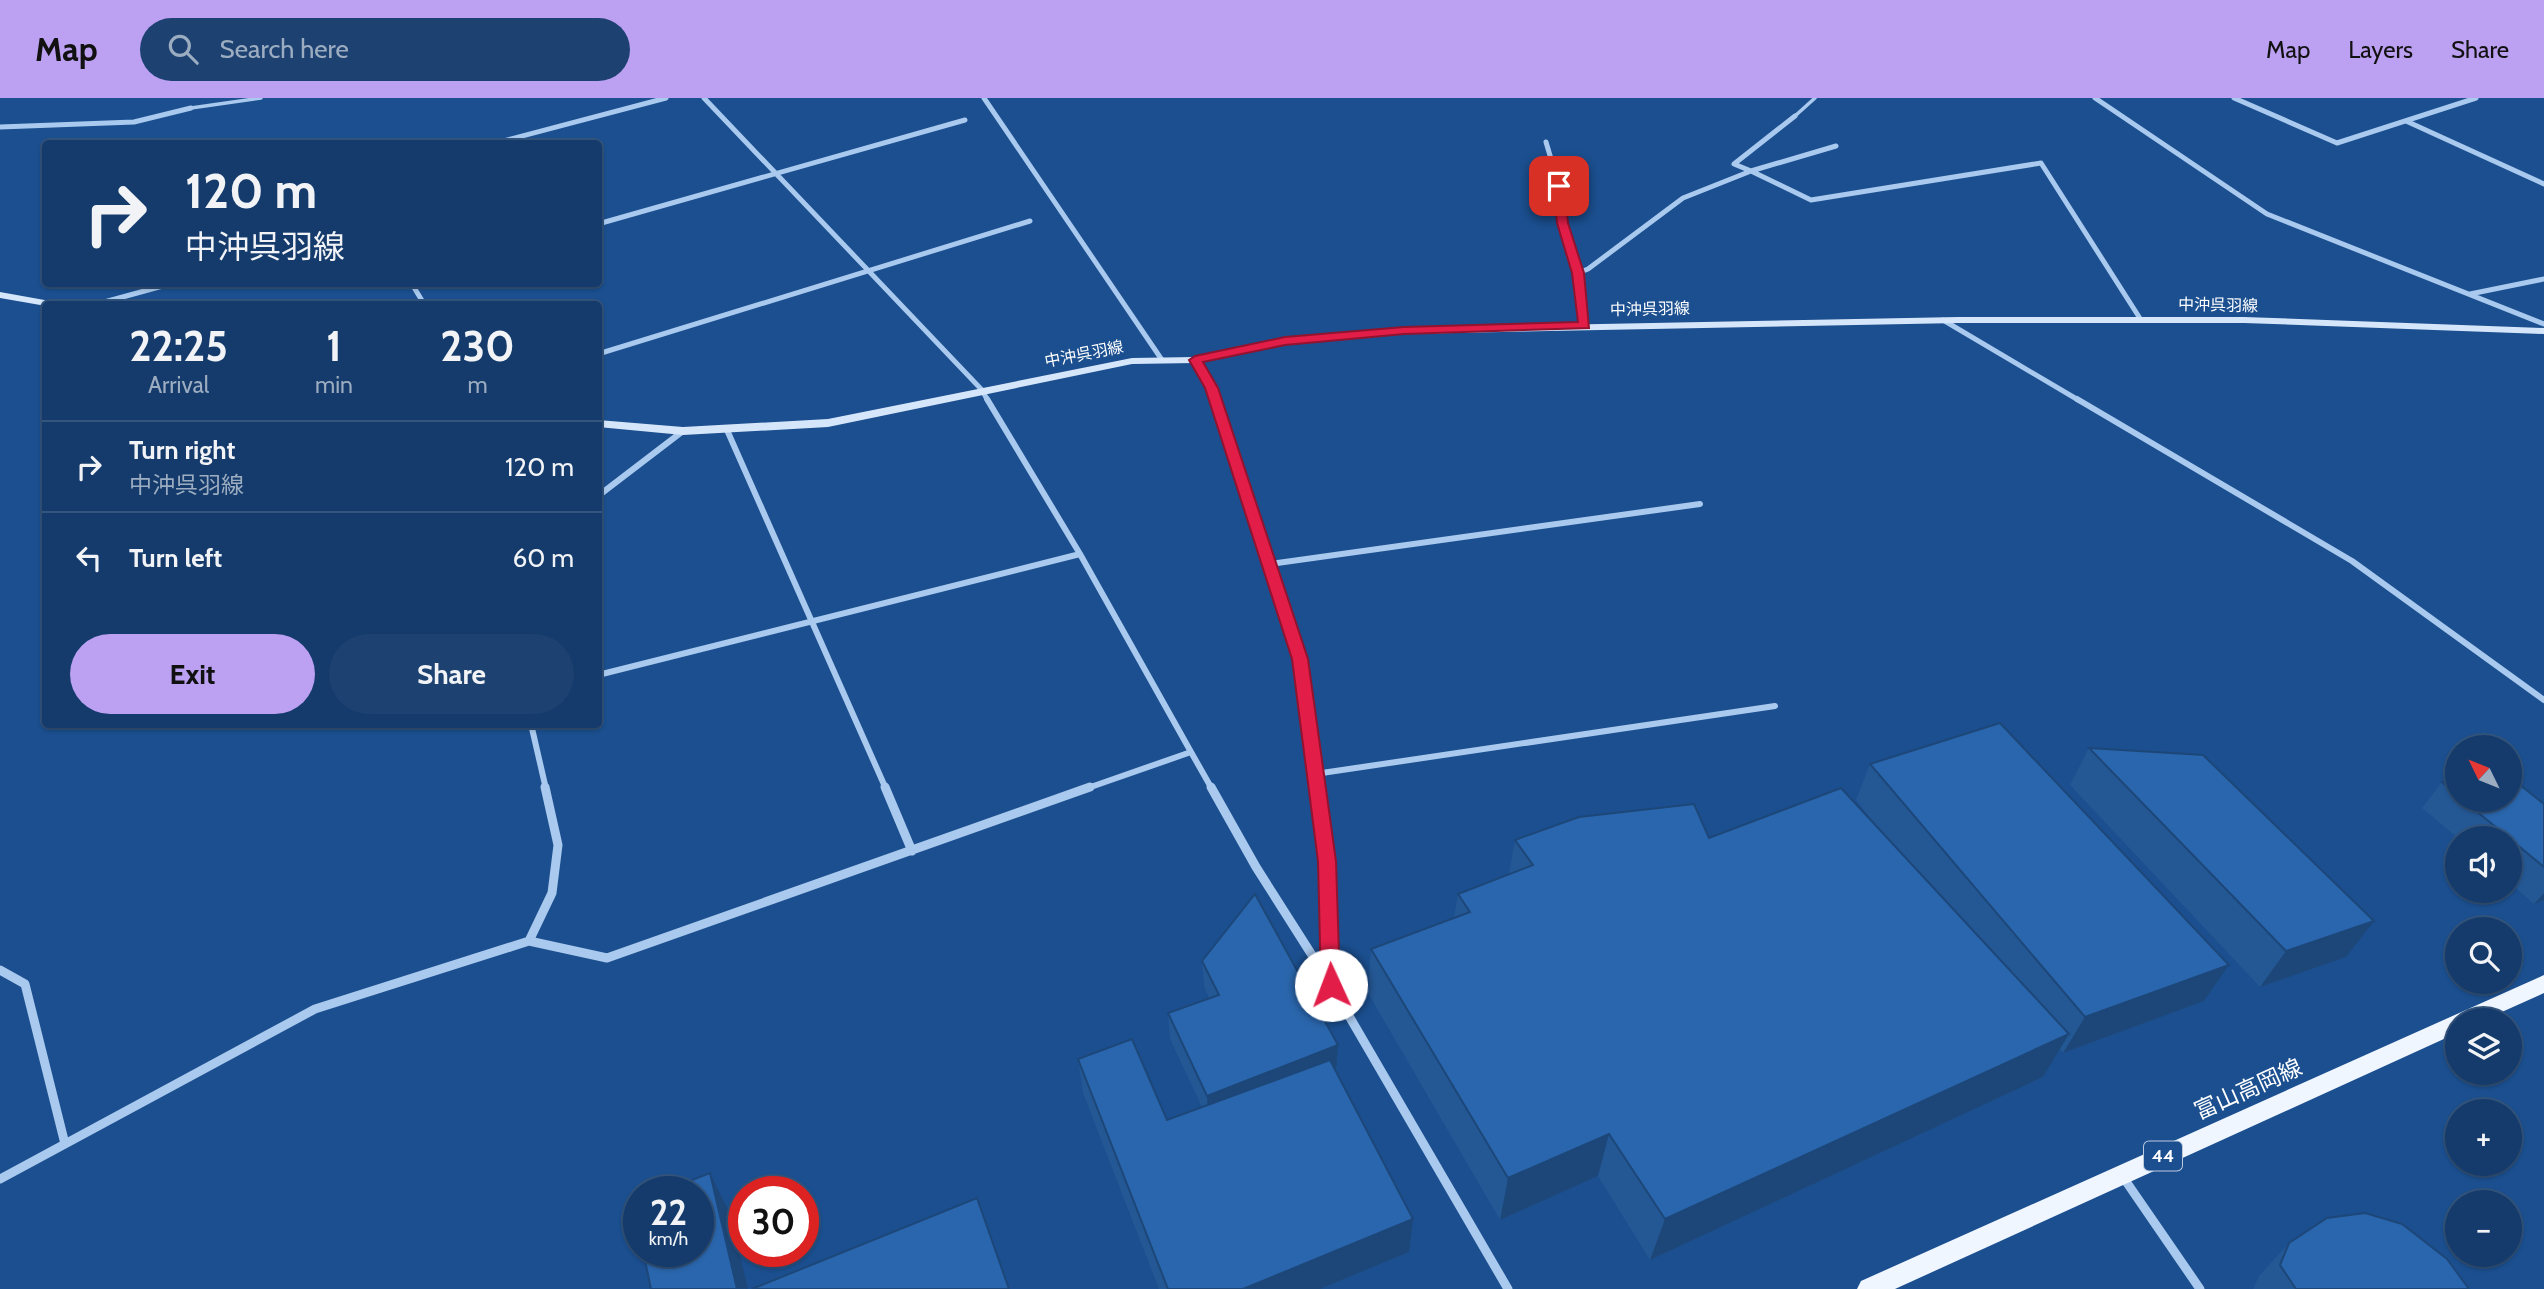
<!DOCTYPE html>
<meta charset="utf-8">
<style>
:root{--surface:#143b6b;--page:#1d4271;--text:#f1f3f6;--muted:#9dadc1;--line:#33557e;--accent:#bca0f2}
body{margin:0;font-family:Cabin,"Noto Sans JP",sans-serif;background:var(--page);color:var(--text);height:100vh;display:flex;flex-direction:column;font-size:26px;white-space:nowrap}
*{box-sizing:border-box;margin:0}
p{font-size:23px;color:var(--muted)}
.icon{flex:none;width:38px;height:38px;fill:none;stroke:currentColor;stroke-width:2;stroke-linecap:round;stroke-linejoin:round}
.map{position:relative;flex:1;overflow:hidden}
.sheet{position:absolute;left:42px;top:203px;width:560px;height:427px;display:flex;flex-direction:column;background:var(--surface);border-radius:7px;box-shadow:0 2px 5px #0004,0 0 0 2px var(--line)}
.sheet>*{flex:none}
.banner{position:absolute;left:42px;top:42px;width:560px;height:147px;border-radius:7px;box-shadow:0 2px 5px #0004,0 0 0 2px var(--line);background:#143b6b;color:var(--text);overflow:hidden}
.needle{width:46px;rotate:313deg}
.fabs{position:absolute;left:2445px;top:637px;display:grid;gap:14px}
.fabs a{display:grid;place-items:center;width:77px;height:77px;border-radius:50%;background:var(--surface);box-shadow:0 2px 5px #0004,0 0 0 2px var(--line);font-size:35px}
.speed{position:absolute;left:623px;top:1078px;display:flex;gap:14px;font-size:35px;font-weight:700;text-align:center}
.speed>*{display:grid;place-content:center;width:91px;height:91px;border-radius:50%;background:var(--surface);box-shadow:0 2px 5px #0004,0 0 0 2px var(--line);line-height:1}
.speed small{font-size:18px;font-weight:400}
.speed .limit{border:10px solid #d22;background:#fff;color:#111}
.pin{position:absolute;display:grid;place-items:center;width:60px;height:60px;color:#fff;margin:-30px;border-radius:14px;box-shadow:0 4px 10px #0006}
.me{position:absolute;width:77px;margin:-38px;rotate:358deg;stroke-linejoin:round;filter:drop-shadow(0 0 5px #0008)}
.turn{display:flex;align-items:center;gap:24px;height:147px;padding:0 28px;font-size:32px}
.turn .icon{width:91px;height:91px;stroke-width:2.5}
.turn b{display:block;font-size:49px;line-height:60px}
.eta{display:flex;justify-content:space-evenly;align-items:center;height:119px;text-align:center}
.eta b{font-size:42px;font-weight:700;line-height:49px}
.cta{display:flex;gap:14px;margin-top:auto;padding:14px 28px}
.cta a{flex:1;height:80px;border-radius:42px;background:var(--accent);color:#111;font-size:28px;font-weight:700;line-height:80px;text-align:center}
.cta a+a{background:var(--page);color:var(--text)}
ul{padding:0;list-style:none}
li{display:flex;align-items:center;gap:21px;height:91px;padding:0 28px;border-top:2px solid var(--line)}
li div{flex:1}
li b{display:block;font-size:26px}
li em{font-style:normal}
header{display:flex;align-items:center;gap:42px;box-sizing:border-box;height:98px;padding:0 35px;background:var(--accent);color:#111}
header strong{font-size:33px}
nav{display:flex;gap:38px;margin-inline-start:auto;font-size:24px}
.search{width:490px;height:63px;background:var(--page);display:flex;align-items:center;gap:18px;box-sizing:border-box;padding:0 24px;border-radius:38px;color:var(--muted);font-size:26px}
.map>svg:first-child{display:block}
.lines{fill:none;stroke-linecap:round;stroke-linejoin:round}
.lane{stroke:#a9c9ee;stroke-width:3.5}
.street-far2{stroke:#a9c9ee;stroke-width:5}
.street-far1{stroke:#a9c9ee;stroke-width:6}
.street{stroke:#a9c9ee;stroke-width:9}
.secondary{fill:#d6e6fa;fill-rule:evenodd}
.primary{fill:#f0f6ff;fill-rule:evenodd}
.wall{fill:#245895}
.shaded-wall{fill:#1d4779}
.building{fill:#2a66ad;stroke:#1d4779;stroke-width:2}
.route{fill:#e11d48;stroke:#92132f;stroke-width:2}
.labels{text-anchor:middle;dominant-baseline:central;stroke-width:7;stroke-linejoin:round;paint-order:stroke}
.far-street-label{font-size:16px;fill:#fff;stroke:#1b4f8f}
.shield{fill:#1b4f8f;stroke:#bbcadd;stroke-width:2}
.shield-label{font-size:18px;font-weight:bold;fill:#fff}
.near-street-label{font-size:23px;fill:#fff;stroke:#1b4f8f}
</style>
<header>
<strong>Map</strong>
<div class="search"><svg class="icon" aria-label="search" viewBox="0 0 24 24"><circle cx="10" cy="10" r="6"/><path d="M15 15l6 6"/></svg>Search here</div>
<nav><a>Map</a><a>Layers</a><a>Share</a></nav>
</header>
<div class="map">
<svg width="2544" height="1191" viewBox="0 0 2544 1191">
<rect width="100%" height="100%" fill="#1b4f8f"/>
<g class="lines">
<path class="lane" d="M191,10L261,0
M1795,18L1815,0"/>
<path class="street-far2" d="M704,0L982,292L988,303
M984,0L1162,262
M2095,0L2267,116L2544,226
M2234,0L2337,45L2476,0
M2406,23L2544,86
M0,29L134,24L191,10
M1546,44L1559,88L1563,125L1578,175L1584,228
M492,46L666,0
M1751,73L1811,102L2041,65L2141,222
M1751,73L1836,48
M598,126L965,22
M1578,175L1588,171L1683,100L1751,73L1734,66L1795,18
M412,186L424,206
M2470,196L2544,181
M97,206L170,186
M1943,222L2080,303
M598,256L1030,123
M1195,262L1215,303"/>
<path class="street-far1" d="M987,301L1080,456L1191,654
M1215,301L1300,561L1317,691
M2077,301L2352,463L2544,602
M727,332L886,691
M598,398L683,333
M1270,466L1700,406
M598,577L1080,456
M531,626L546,691
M1315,676L1775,608
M1085,691L1191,654L1212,691"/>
<path class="street" d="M885,689L912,753
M1211,689L1256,769L1331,887
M1317,689L1327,763L1331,887L1508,1191
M529,843L552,795L558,747L545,689
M0,872L25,886L65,1046
M2123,1079L2200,1191
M0,1081L315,911L529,843L607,860L1090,689"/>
<path class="secondary" d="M0,194L50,203L55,206H46V208L0,200Z
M1959,219H2244L2544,230V236L2244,225H1959L1404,236L1285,246L1195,265L1132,266L828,329L683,337L598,329V322L683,329L828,321L1132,260L1195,259L1285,240L1404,230Z"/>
<path class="primary" d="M2544,877V895L2484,922H2457V935L1895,1191H1857L1861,1183Z"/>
</g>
<path class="wall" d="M2089,650L2346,859L2260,889L2070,687Z
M1870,666L2229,867L2204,903L2063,955L2060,951L2043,979L1650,1162L1598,1078L1500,1122L1368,895L1371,851L1454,820L1458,796L1509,776L1515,742L1709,740L1877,729L1856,702Z
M2457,678V702H2510L2544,706V802L2534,806L2510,785V740H2458L2422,710L2442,684Z
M1202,863L1336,971L1335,972L1409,1154L1320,1191H1159L1083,995L1078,961L1167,1022L1202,1009L1170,941L1168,915L1209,900L1204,888Z
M2289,1145L2469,1191H2253L2259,1178Z"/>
<path class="shaded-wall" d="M2544,795V802L2534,806Z
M2374,823L2346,859L2260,889L2286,853Z
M2229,867L2204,903L2063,955L2085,919Z
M2069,936L2043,979L1650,1162L1665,1121Z
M1338,947L1336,971L1208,1023L1207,998Z
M1609,1036L1598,1078L1500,1122L1508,1080Z
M710,1075L730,1116L748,1191H737Z
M1413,1121L1409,1154L1320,1191H1243Z"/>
<path class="building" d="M2000,625L2229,867L2085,919L1870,666Z
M2089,650L2203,657L2374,823L2286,853Z
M2457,678V696L2442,684Z
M2510,679L2544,706V769L2463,702H2510Z
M1841,690L2069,936L1665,1121L1609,1036L1508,1080L1371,851L1470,814L1458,796L1533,767L1515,742L1579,719L1694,706L1709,740Z
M1255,796L1338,947L1207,998L1168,915L1219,897L1202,863Z
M1132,941L1167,1022L1330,962L1413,1121L1243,1191H1168L1078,961Z
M710,1075L737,1191H651L643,1153H698V1094H661Z
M977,1100L1009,1191H752Z
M2365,1115L2402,1126L2447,1161L2469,1191H2296L2280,1167L2289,1145L2327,1120Z"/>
<path class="route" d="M1559,85L1564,88L1568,125L1584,175L1589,230L1404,236L1285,247L1203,264L1218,290L1308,561L1336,763L1340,887L1337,893L1331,895L1324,893L1321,887L1318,763L1292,561L1205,290L1189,262L1195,258L1285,239L1404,229L1578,224L1572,175L1557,125L1553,88Z"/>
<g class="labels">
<g class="far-street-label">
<text transform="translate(2218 207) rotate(1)">中沖呉羽線</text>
<text transform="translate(1650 211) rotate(-1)">中沖呉羽線</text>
<text transform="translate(1084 256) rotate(-11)">中沖呉羽線</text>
</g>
<rect class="shield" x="2144" y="1043.5" width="38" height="29" rx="5"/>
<g class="shield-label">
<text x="2163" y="1058">44</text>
</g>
<g class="near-street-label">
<text transform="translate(2248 991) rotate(-24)">富山高岡線</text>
</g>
</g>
</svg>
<div class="fabs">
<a><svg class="needle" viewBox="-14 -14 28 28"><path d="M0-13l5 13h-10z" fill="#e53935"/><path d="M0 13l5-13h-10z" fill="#9dadc1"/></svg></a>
<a><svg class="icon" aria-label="sound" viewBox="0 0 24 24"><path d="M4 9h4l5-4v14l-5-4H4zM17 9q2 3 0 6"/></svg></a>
<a><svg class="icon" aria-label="search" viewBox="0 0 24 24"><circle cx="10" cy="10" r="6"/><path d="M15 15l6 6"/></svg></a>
<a><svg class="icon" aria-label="layers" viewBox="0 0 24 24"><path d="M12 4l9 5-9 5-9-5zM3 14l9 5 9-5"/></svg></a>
<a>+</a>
<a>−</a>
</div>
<div class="speed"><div>22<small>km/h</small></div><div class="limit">30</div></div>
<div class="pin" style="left:1559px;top:88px;background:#d93025"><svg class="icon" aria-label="arrive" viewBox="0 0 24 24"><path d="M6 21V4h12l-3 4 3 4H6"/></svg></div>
<svg class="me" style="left:1331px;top:887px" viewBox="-20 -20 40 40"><circle r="19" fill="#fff"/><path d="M0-13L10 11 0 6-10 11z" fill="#e11d48"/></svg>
<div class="banner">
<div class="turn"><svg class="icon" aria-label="right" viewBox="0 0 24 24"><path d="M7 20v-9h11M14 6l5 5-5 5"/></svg><div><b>120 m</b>中沖呉羽線</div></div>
</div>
<section class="sheet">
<div class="eta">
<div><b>22:25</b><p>Arrival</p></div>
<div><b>1</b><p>min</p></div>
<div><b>230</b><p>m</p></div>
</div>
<ul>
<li><svg class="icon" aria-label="right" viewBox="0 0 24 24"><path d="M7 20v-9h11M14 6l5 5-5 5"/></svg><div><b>Turn right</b><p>中沖呉羽線</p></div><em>120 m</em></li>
<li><svg class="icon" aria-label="left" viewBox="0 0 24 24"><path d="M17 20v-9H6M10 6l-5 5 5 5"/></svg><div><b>Turn left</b></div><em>60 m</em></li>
</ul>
<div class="cta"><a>Exit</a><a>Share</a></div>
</section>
</div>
